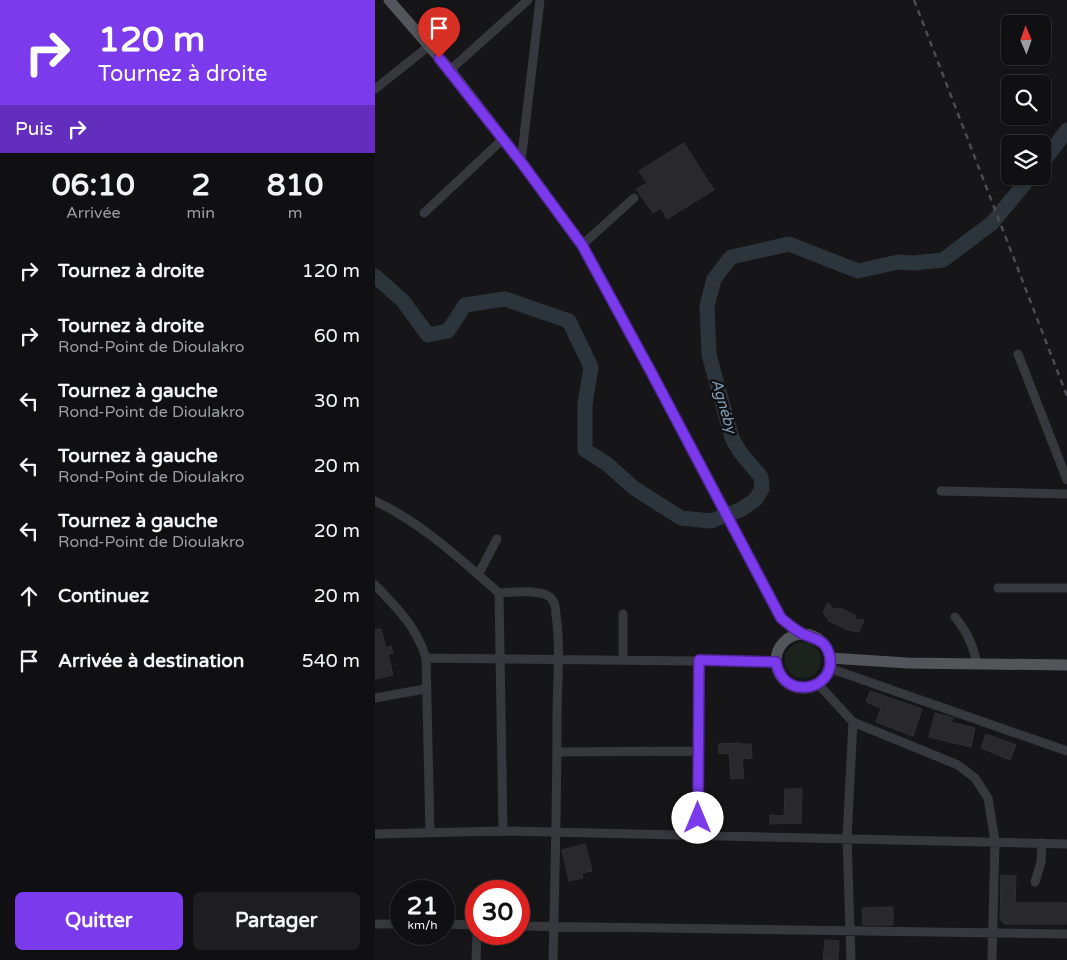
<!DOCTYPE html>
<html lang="fr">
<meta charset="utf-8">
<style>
:root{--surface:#101012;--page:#1e1e20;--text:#f1f3f6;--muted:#9c9d9f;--line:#303032;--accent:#7c3aed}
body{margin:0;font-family:"Varela Round",sans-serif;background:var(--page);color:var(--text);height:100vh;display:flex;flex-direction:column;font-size:19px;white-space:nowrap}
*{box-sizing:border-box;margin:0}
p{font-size:16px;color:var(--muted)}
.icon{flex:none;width:28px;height:28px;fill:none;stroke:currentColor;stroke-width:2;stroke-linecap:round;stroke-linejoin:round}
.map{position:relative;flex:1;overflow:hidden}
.panel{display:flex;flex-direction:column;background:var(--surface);width:375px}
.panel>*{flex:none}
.hud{background:#7c3aed;color:#fff;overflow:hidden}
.needle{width:32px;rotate:358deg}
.fabs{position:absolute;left:626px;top:15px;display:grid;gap:10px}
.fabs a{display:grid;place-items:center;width:50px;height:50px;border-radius:8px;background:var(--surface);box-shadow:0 2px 8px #0003,0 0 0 1px var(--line);font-size:25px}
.speed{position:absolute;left:15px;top:880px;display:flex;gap:10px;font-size:25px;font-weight:700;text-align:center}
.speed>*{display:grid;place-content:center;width:65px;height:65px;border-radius:50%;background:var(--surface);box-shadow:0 2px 8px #0003,0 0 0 1px var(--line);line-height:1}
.speed small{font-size:12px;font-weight:400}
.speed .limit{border:8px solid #d22;background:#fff;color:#111}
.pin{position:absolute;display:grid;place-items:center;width:42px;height:42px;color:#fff;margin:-51px -21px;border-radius:50% 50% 50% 0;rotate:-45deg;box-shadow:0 0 5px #0007}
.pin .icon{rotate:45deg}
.me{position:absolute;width:55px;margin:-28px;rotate:0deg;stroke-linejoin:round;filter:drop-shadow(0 0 4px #0008)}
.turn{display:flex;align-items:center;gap:18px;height:105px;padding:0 15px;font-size:22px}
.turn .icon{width:65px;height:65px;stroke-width:2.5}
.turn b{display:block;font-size:35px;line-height:42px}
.then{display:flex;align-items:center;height:48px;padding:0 15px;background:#0003;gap:10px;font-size:19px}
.eta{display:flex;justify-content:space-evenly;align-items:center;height:85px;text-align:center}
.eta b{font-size:30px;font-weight:700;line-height:35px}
.cta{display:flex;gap:10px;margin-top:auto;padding:10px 15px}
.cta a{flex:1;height:58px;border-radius:8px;background:var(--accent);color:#fff;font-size:20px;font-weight:700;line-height:58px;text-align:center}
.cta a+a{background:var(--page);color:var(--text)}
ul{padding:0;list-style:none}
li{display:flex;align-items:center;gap:15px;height:65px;padding:0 15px}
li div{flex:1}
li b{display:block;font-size:19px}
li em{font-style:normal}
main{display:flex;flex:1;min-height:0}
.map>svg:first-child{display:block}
.green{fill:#1c231d}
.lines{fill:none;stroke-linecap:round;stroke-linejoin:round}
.river{stroke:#2c353c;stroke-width:15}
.building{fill:#29292c;stroke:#303034}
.minor{stroke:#37383d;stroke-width:9}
.major{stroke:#53555c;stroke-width:11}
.rail{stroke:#4a4c52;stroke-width:2.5;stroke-dasharray:6 5;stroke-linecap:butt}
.route-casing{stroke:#51269a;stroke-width:12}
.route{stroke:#7c3aed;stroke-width:9}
.labels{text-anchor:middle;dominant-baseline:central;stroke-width:5;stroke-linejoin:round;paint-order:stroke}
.water-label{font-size:15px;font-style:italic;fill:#7f9bb3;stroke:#111113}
</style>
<main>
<section class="panel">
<div class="hud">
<div class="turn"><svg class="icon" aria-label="right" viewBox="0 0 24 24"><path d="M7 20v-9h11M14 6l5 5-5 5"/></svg><div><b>120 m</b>Tournez à droite</div></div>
<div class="then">Puis<svg class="icon" aria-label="right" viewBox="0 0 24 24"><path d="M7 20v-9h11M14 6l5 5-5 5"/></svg></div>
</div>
<div class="eta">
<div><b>06:10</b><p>Arrivée</p></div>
<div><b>2</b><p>min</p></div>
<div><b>810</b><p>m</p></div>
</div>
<ul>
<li><svg class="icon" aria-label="right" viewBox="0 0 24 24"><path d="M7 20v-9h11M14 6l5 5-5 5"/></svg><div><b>Tournez à droite</b></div><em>120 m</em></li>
<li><svg class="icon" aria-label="right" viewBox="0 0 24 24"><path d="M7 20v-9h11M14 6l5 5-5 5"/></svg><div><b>Tournez à droite</b><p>Rond-Point de Dioulakro</p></div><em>60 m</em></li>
<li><svg class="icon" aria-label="left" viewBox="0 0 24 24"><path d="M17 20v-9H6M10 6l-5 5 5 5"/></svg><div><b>Tournez à gauche</b><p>Rond-Point de Dioulakro</p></div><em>30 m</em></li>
<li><svg class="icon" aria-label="left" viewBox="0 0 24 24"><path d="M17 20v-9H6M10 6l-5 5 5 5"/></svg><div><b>Tournez à gauche</b><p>Rond-Point de Dioulakro</p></div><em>20 m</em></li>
<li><svg class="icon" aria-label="left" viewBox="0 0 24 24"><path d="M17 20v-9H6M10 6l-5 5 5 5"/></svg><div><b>Tournez à gauche</b><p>Rond-Point de Dioulakro</p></div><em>20 m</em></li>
<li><svg class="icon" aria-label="ahead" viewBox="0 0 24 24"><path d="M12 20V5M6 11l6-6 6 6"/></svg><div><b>Continuez</b></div><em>20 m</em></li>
<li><svg class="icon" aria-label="arrive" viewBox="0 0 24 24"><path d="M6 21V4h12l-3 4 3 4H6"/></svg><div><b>Arrivée à destination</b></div><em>540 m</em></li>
</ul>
<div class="cta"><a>Quitter</a><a>Partager</a></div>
</section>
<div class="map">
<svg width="692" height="960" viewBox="0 0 692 960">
<rect width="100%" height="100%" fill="#161618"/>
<path class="green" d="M410 660a18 18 0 1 1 36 0a18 18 0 1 1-36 0Z"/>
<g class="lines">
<path class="river" d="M668,162L692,130
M0,276L28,301L53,335L73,331L90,305L130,299L194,321L216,367L210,404V450L232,464L259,488L306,518L336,521L365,510L380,500L387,489L386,477L365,452L357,438L334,355L332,306L339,279L356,257L414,244L483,271L523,262L538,263L568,260L617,223L656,176"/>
</g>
<path class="building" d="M309,143L339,190L292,219L286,208L278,213L261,189L272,183L264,171Z
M453,603L459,609H467L481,616L479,620H489L484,632L473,630L454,621L448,612Z
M6,629L11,648L16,646L18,653L13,654L18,675L0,679V630Z
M495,691L547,709L538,736L501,722L506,708L491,702Z
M560,713L578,718L576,722L600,728L596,747L554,737Z
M611,734L641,745L635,760L606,748Z
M366,743V744H376L377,758L367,759L369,778L356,779L354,753L344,754L343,744Z
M410,789H427L426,823L395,824V815L409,816Z
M210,844L217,871L207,873L208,878L194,881L187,850Z
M626,875L641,876L640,903H692V924H629L625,919Z
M518,907V925H488L487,908Z
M450,940L464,941L463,960H448Z"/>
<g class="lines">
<path class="minor" d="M75,70L153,0
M0,89L54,46
M146,162L165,0
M49,213L128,139
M207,245L259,198
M643,354L692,480
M566,491L692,494
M0,501C47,523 85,559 124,593C136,592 167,589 176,598C180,602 181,610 181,615C186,649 182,684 182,718C182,799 180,879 178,960
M103,575L122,539
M0,585C23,609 41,626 51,658L55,832
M623,588H692
M124,593L128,831
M248,614V660
M580,617C592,632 598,645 602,664
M51,658L401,662
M454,668L692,751
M443,684L478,722L583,765L600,778L613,798L620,841L617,960
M0,698L50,689
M182,752L324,751
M0,834L128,831L692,844
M323,835L324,660
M660,882L666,862L667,843
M0,924H26
M69,924L101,925
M144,926L692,934
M101,960L102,934
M476,960L472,838L478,722"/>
<path class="major" d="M14,0L75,70L146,162L207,245L275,370L406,618L420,629L430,635
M401 661a27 27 0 1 1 54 0a27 27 0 1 1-54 0Z
M455,658L532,663L692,665"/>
<path class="rail" d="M539,0L692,396"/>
</g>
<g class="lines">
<defs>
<path id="route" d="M64,58L146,162L207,245L275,370L406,618C413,624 420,630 428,634C442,640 452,640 455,658C460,690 408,702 401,662L324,660L323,818"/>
</defs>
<use href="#route" class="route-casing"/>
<use href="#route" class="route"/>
</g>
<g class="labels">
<g class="water-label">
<text transform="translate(349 406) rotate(74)">Agnéby</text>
</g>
</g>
</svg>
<div class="fabs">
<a><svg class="needle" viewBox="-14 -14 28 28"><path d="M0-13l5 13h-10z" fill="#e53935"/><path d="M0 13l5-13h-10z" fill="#9c9d9f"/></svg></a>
<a><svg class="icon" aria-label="search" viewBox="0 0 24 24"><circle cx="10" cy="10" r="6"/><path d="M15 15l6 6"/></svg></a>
<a><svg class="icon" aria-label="layers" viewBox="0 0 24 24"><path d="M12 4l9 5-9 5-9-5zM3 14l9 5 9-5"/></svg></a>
</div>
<div class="speed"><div>21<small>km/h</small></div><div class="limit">30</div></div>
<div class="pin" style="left:64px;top:58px;background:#d93025"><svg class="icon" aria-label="arrive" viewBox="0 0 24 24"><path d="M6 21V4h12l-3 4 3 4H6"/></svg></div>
<svg class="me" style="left:323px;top:818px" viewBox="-20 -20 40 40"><circle r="19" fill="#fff"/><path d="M0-13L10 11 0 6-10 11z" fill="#7c3aed"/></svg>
</div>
</main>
